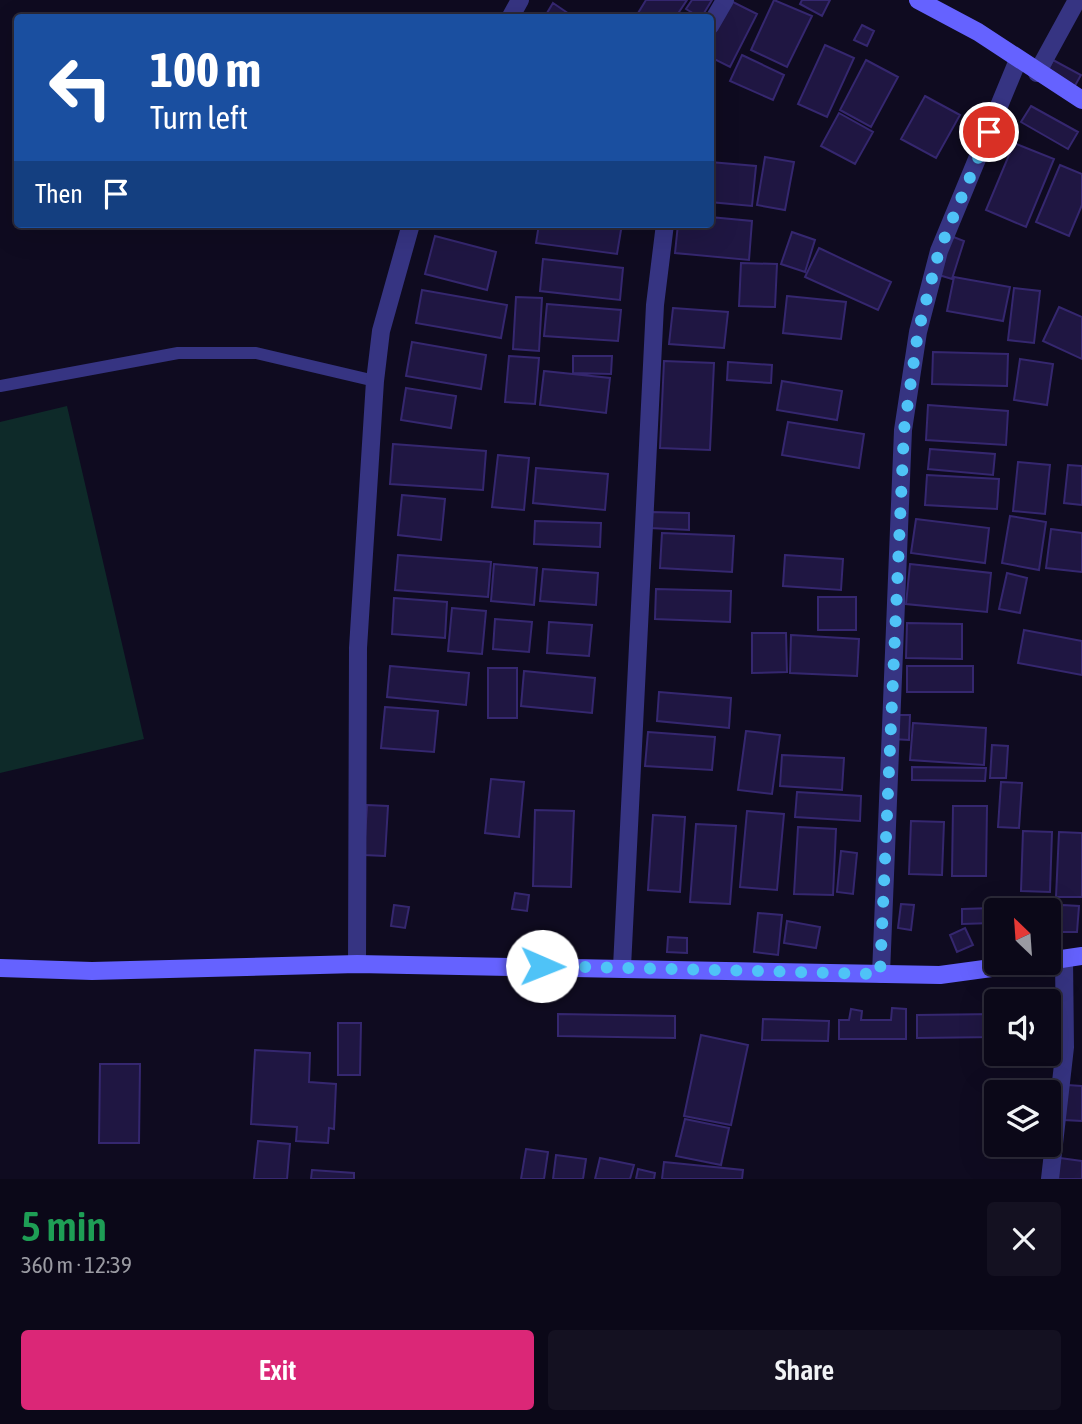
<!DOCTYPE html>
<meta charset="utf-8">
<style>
:root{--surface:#0b0818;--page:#141121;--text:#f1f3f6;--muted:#9a9aa2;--line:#2b2937;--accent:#db2777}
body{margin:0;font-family:"Asap Condensed",sans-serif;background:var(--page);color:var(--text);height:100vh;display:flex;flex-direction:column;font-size:26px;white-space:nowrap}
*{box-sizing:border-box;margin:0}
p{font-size:23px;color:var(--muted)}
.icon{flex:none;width:38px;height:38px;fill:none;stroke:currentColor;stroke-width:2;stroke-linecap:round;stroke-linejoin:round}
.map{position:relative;height:1179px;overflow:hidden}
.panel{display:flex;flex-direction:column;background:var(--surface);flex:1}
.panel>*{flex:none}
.top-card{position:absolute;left:14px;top:14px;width:700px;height:214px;border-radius:7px;box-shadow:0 7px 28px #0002,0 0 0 2px var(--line);background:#1a4fa0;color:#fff;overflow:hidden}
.needle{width:46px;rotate:335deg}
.fabs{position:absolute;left:984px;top:898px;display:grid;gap:14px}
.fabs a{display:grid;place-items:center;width:77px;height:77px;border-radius:7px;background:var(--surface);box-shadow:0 7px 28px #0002,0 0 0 2px var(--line);font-size:35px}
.pin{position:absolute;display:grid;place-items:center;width:60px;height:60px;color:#fff;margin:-30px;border:4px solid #fff;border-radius:50%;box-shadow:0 2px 7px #0007}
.me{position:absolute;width:77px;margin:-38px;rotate:91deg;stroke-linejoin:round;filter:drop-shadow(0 0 5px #0008)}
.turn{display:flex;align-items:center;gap:24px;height:147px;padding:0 21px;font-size:32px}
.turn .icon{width:91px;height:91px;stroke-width:2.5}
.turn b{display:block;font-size:49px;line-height:60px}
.then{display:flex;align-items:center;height:66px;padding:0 21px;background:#0003;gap:14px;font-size:26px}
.round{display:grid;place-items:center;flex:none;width:74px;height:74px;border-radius:7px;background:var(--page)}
.headline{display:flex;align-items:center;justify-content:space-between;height:119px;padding:0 21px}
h1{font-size:42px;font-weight:600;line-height:52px;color:#1e9e55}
.action{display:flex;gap:14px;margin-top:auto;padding:14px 21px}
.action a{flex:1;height:80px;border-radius:7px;background:var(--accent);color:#fff;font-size:28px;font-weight:600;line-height:80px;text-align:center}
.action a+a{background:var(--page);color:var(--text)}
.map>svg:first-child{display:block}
.green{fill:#0e2a29}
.building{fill:#1f1642;stroke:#35276f;stroke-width:2}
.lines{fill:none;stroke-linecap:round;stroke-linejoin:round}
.lane{stroke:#363482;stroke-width:12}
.street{stroke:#363482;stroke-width:18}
.secondary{stroke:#6562ff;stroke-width:18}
.route{stroke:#4fc3f7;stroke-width:12;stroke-dasharray:0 21.6}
</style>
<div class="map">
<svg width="1082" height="1179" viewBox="0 0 1082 1179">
<rect width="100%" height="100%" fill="#0f0b20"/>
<path class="green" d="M67,406L144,739L0,773V422Z"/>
<path class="building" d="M646,0H687L675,18H635Z
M692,0H712L701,18L686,9Z
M729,0L757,14L730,67L710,57V37Z
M774,0L812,16L787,67L751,50Z
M802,0H830L822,16L800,4Z
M553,3L575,18H544Z
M862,25L874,31L867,46L854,40Z
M825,45L854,58L827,117L798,104Z
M742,55L784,75L773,100L730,81Z
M866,60L898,77L871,127L840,110Z
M1053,60L1081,75L1072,91L1045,76Z
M925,96L960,115L936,158L901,139Z
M1031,106L1078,132L1068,149L1021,122Z
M839,113L873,132L855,164L821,146Z
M1014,143L1054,159L1026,227L986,210Z
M765,157L794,162L785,210L757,205Z
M710,162L756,166L752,206L710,202Z
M1060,165L1082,174V205L1069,236L1036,222Z
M710,217L752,221L749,260L675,253L678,224H710Z
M539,224H622L617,254L536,243Z
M792,232L815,240L805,272L781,264Z
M435,236L496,252L487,290L425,274Z
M951,236L964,241L952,279L939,275Z
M819,248L891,282L878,310L805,277Z
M543,259L623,268L620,300L540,291Z
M741,263L777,264L775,307L739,306Z
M954,277L1010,287L1003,321L947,311Z
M1014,288L1040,291L1034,343L1008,340Z
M422,290L507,305L501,338L416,323Z
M787,296L846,302L841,339L783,333Z
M516,297L542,298L539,351L513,349Z
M547,304L621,310L618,341L544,336Z
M1059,307L1082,317V359L1043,341Z
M673,308L728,312L724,348L669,344Z
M412,342L486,355L481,389L406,376Z
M933,352L1008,354L1007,386L932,384Z
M509,356L539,358L535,404L505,402Z
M573,356H612L611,374L573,373Z
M1020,359L1053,364L1047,405L1014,400Z
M664,361L714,363L710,450L660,448Z
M728,362L772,365L771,383L727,380Z
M544,371L610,378L606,413L540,405Z
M782,381L842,391L837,420L777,410Z
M406,388L456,396L451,428L401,420Z
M928,405L1008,411L1006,445L926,440Z
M788,422L864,434L859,468L782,455Z
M393,444L486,451L483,490L390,484Z
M930,449L995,454L993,475L928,469Z
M498,455L529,458L524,510L492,507Z
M1018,462L1050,465L1045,514L1013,511Z
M1068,465L1082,466V505L1064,503Z
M536,468L608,474L605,510L533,503Z
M927,475L999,479L997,509L925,505Z
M402,495L445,499L441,540L398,535Z
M651,512L689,513V530L650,528Z
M1010,516L1046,522L1039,570L1002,563Z
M916,519L989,528L985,563L911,553Z
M535,521L601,523L600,547L534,544Z
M1051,529L1082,533V572L1046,568Z
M662,533L734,536L732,572L660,568Z
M398,555L491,562L488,597L395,590Z
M785,555L843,559L841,590L783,586Z
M494,564L537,568L534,605L491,601Z
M910,564L991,573L987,612L906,604Z
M543,569L598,573L596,605L540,601Z
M1007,573L1027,578L1020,613L999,609Z
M656,589L731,591L730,622L655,619Z
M818,597H856V630H818Z
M394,598L447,602L445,638L392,634Z
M452,608L486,611L482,654L448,651Z
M495,619L532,622L529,652L493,649Z
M549,622L592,625L589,656L547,653Z
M907,623L962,624V659L906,658Z
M1024,630L1082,641V675L1018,663Z
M752,633H786L787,672L752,673Z
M791,635L859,639L857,676L790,673Z
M390,666L469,673L466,705L387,697Z
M907,666H973V692H907Z
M488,668H517V718H488Z
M524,671L595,678L592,713L521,706Z
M659,692L731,698L729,728L657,721Z
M385,707L438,711L434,752L381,748Z
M893,715H910L909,740L892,739Z
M913,723L986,728L984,765L910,760Z
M746,731L780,735L772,794L738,790Z
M648,732L715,737L712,770L645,766Z
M992,745L1008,746L1006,778H990Z
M782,755L844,758L842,790L780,786Z
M912,767L986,768L985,781L912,780Z
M491,779L524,782L519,837L485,833Z
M1001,782L1022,783L1019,828L998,827Z
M797,792L861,796L860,821L795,817Z
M367,805L388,806L385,856L364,855Z
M953,806H987L986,876H952Z
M535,810L574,811L571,887L533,886Z
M747,811L784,814L777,890L740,887Z
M653,815L685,817L680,892L648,890Z
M911,821L944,822L942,875L909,874Z
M696,824L736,826L730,904L690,902Z
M798,827L836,829L833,895L794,894Z
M1023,831L1052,832L1050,892L1021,891Z
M1059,832L1082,833V897H1056Z
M841,851L857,853L853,894L837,892Z
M515,893L529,895L527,911L512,909Z
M901,904L914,905L911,930L898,928Z
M394,905L409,907L405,928L391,926Z
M1062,905L1079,906L1077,932H1048V914H1061Z
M993,908V923L962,924V909Z
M758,913L782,915L778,955L754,952Z
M787,921L820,927L816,948L784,943Z
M965,928L973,945L957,952L950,935Z
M668,937L687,938V953L667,952Z
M892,1008L906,1009V1039H839V1020H849L851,1009L862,1011L861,1020H891Z
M558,1014L675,1016V1038L558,1036Z
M996,1014V1037L917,1038V1015Z
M763,1019L829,1021L828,1041L762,1040Z
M338,1023H361L360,1075H338Z
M701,1035L748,1045L731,1125L684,1116Z
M255,1050L310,1053L309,1082L336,1084L334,1129L329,1128L328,1143L296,1141L297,1127L251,1124Z
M100,1064H140L139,1143H99Z
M1067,1085L1082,1086V1121L1064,1120Z
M685,1119L729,1128L721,1165L676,1156Z
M258,1141L290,1144L287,1179H254Z
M526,1149L548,1152L544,1179H521Z
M556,1155L586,1159L583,1179H553Z
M600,1158L634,1165L630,1179H595Z
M1060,1158L1082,1161V1179H1057Z
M664,1162L743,1170L742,1179H662Z
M638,1169L655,1173L654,1179H636Z
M312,1170L354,1173V1179H311Z"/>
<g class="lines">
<path class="lane" d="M0,386L178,353H256L375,381"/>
<path class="street" d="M510,18L520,0
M710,26L725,0
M1037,73L1077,0
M357,964L358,648L375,381L381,331L411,224
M622,967L655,305L665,224
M881,974L903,430L918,332L939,251L1018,60
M1050,1179L1065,1047L1064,959"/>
<path class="secondary" d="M918,0L978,32L1082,100
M1048,961L1082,956
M0,968L92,971L357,964L940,975L1035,962"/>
</g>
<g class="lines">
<path class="route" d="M542,966L880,974L904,430L918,332L939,251L989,132"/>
</g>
</svg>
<div class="fabs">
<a><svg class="needle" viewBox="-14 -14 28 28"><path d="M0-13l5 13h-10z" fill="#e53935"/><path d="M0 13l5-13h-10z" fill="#9a9aa2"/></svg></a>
<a><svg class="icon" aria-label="sound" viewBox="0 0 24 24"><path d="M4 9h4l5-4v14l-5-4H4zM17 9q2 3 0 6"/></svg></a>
<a><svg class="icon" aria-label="layers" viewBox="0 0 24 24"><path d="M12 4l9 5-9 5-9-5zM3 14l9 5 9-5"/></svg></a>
</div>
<div class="pin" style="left:989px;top:132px;background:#d93025"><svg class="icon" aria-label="arrive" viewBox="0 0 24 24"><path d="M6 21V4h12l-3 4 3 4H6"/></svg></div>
<svg class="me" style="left:542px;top:966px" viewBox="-20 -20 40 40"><circle r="19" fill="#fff"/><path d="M0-13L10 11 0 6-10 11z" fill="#4fc3f7"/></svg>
<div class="top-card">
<div class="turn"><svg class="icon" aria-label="left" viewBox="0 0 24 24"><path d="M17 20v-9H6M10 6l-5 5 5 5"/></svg><div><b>100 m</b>Turn left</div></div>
<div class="then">Then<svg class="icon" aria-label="arrive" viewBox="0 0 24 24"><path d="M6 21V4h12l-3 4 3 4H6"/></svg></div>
</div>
</div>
<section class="panel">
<div class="headline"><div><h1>5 min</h1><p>360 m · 12:39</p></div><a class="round"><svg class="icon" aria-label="close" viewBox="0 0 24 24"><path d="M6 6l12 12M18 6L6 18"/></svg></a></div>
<div class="action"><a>Exit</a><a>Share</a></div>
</section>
